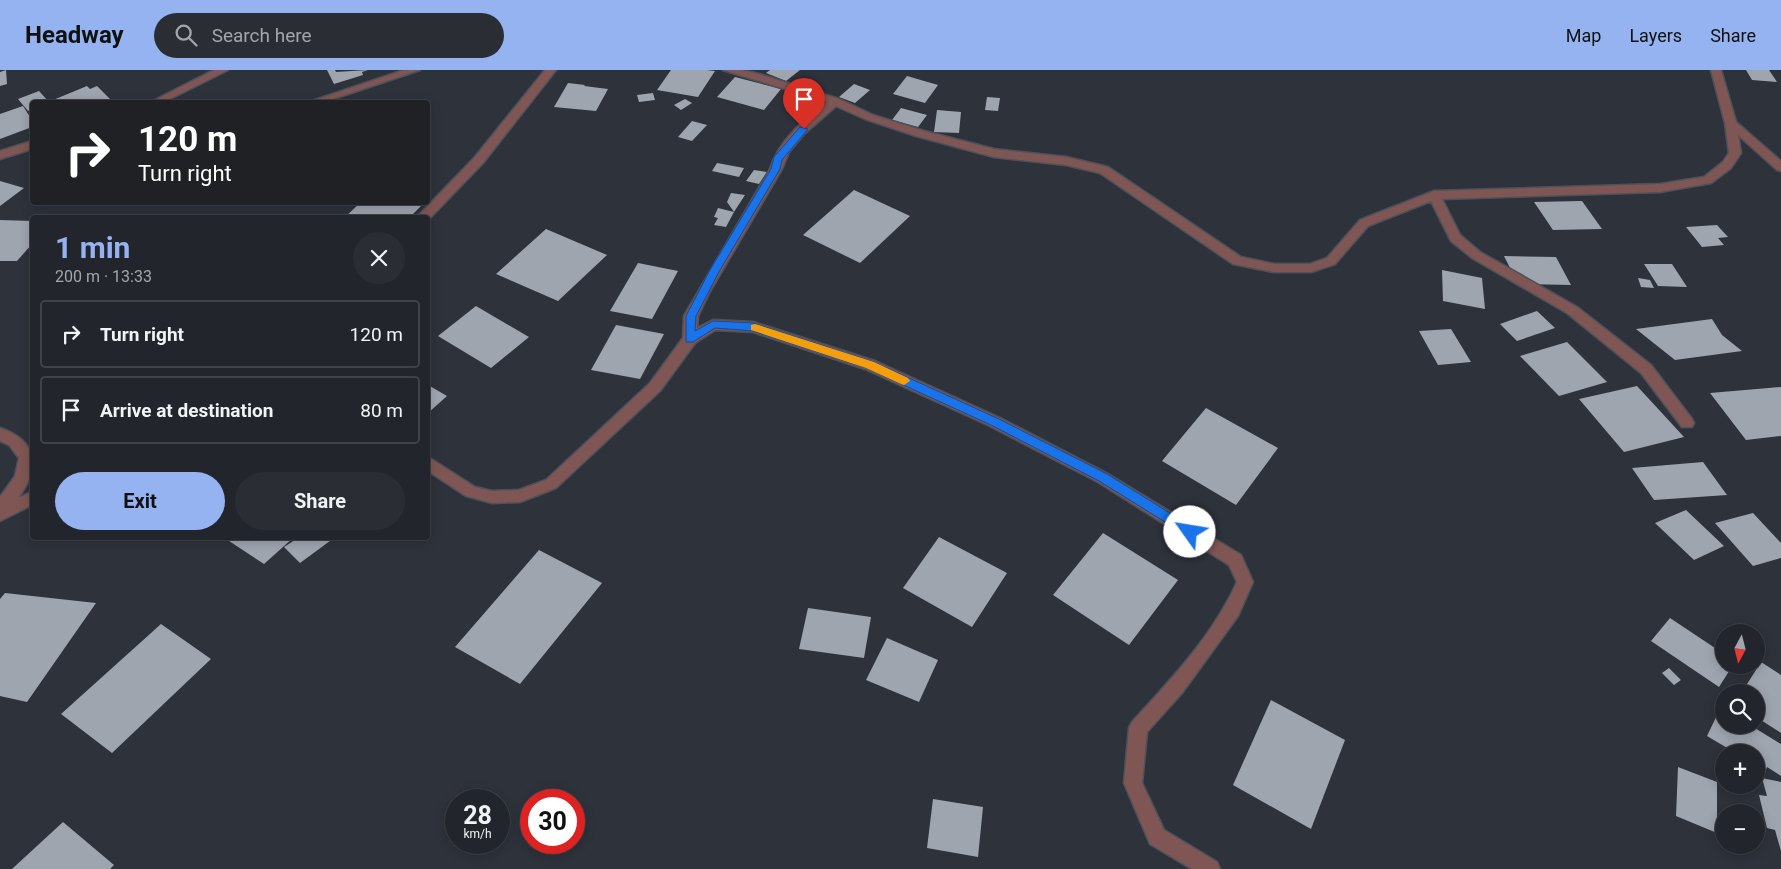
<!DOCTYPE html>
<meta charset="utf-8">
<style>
:root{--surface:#22262c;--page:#2a2e34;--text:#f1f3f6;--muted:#a2a5a9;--line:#3f4348;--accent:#95b2f1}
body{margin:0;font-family:Roboto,sans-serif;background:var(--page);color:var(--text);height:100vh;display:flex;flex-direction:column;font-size:19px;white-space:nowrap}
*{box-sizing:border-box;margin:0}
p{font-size:16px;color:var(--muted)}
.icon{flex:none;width:28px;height:28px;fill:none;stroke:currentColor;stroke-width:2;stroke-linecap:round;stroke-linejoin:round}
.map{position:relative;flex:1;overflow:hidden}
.sheet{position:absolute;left:30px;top:145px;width:400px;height:325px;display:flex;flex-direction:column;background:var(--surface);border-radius:5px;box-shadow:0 2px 12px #0003,0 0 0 1px var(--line)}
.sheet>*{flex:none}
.hud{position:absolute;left:30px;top:30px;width:400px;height:105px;border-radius:5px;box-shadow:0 2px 12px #0003,0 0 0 1px var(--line);background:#202124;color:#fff;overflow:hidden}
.needle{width:32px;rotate:187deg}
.controls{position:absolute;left:1715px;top:554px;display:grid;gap:10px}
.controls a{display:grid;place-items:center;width:50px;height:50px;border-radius:50%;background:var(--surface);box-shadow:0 2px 12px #0003,0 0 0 1px var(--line);font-size:25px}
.speed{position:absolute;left:445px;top:719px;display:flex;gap:10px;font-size:25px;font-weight:700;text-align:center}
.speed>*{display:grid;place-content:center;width:65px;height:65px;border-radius:50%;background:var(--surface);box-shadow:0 2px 12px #0003,0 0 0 1px var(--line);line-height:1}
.speed small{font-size:12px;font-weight:400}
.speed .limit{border:8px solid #d22;background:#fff;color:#111}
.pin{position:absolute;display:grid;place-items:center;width:42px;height:42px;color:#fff;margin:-51px -21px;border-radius:50% 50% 50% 0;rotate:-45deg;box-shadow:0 0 5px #0007}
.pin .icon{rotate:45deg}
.me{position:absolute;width:55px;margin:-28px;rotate:302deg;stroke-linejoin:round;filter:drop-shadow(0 0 4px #0008)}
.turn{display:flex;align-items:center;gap:18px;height:105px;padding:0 25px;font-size:22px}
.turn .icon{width:65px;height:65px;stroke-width:2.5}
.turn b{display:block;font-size:35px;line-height:42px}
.round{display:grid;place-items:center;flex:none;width:52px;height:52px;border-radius:26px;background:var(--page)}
.head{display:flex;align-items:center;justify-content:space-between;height:85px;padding:0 25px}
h1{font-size:30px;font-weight:700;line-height:38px;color:var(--accent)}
.action{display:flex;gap:10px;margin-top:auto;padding:10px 25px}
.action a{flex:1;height:58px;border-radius:30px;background:var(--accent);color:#111;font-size:20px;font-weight:700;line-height:58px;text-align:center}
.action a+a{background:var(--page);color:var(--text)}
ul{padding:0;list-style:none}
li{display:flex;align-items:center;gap:15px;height:68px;margin:0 10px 8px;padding:0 15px;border:2px solid var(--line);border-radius:5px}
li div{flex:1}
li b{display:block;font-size:19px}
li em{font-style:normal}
header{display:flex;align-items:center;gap:30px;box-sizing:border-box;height:70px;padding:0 25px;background:var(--accent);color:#111}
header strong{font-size:24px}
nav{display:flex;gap:28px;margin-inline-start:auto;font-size:18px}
.search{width:350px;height:45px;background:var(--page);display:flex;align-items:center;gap:12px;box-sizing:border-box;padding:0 18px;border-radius:28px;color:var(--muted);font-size:19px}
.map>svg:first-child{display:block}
.building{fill:#9fa5af}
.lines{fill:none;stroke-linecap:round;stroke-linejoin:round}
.minor-casing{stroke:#4d515a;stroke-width:3}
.minor{fill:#805654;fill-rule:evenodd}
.route{fill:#1a73e8;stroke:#114b97}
.slow{fill:#f59e0b}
</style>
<header>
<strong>Headway</strong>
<div class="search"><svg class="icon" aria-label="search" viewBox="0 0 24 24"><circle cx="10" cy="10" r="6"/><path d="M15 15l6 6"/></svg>Search here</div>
<nav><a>Map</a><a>Layers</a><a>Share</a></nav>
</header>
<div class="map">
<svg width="1781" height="799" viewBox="0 0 1781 799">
<rect width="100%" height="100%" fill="#2e323b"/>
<path class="building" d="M6,0L7,14L0,16V2Z
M327,0H335L336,2L368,0L362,2L363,5L334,14Z
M671,0H707L715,1L698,27L657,20Z
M770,0H800L786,11L766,3Z
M1746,0H1769L1777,12L1752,10Z
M907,6L938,15L925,33L893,24Z
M735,7L781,19L764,40L717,27Z
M568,13L585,15L584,16L608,19L596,41L554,37Z
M854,14L870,20L855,33L839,27Z
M87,16L90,19L97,16L113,32H56L53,30Z
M39,21L49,32H32V39L28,41L18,29Z
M653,23L655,30L639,32L637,25Z
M987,27L1000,28L998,41L985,40Z
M685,29L692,33L681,40L674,35Z
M23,36L32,50V57L0,69V44Z
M901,38L927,45L918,57L892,50Z
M937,40L961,42L959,63L934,62Z
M692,51L707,55L692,71L678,67Z
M717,93L744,98L739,107L712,101Z
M754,100L767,102L759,114L746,111Z
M0,111L24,118L0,136Z
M854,120L910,146L860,193L803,165Z
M731,123L745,125L734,142L727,132Z
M1582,131L1602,159L1553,160L1534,132Z
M361,132H425L409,148H344Z
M718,138L734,142L726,157L714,155L718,148L714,147Z
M0,150L32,151V174L17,191H0Z
M1717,155L1728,167L1718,168L1724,175L1702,177L1686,157Z
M546,159L607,185L558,231L496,204Z
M1504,186L1556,187L1571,215L1518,214Z
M638,193L678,201L652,249L610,241Z
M1644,194H1672L1687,217L1658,216Z
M1442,200L1482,208L1485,239L1443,231Z
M1638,208L1650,210L1654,218L1641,217Z
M476,236L529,267L491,298L438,266Z
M1537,241L1555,258L1517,271L1500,254Z
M1712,249L1722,265L1742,281L1675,290L1636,259Z
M616,255L664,264L640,309L591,300Z
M1451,259L1471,292L1438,295L1419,261Z
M1567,272L1607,312L1559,326L1520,286Z
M428,315L447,326L428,343Z
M1637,316L1684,367L1624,382L1579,329Z
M1781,317V366L1746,370L1710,323Z
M1206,338L1278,378L1236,435L1162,391Z
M1703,392L1727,425L1654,430L1632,398Z
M1686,440L1724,476L1694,490L1655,453Z
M1753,443L1781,473V488L1753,496L1715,453Z
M1103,463L1178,510L1129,575L1053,525Z
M939,467L1007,503L972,557L903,518Z
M228,468H293L264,494L226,469Z
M298,468H334L300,493L284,477Z
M539,480L602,513L520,614L455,577Z
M5,523L96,533L27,632L0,626V529Z
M808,538L871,547L864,588L799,579Z
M1670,548L1724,584V595H1733L1719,617L1651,571Z
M161,554L211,589L112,683L61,644Z
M887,568L938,590L919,632L866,610Z
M1761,592L1781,605V663L1756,647V622H1742Z
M1669,598L1681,610L1674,615L1662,603Z
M1271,630L1345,670L1311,759L1233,715Z
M1721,637L1724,639V655H1750L1781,674V706L1767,697L1765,702L1756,697V682H1734L1707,666Z
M1678,697L1717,712V763L1676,746Z
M1762,708L1781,712V781L1775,760L1767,758L1759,725L1767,726Z
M933,729L983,737L978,787L927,778Z
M63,752L114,795L110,799H12Z"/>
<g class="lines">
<defs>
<path id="minor" d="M214,0H228L164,32H151Z
M404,0H420L324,32H309Z
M545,0H556L483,93L428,150V148H416L475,87Z
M723,0H742L759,4L839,29L873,45L924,61L994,79L1066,87L1108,97L1241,187L1274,194H1310L1327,188L1360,150L1434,121L1660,114L1704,107L1723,92L1729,83L1725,53L1711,0H1721L1736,52L1781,91V101L1777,100L1738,65L1741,83L1731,98L1711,113L1660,122L1442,129L1460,165L1480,182L1577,237L1651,295L1692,349L1694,353L1692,357H1682L1641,303L1567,243L1472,188L1451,171L1431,131L1368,156L1335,194L1311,202H1274L1233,194L1100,103L1066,95L994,87L916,66L865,49L836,36L804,64L789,82L782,99L709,223L698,246L697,258L713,250L753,252L875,291L1000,348L1108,404L1241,485L1253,512L1238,546L1182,623L1147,662L1142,713L1164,760L1217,792L1220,799H1192L1150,774L1124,713L1129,658L1132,652C1171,610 1213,565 1237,512L1229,495L1098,412L990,356L865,299L753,262L715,260L695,273L660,321L556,418L520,432L492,433L466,426L428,401V387L475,417L492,421L519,420L546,410L650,313L683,268L684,246L770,99C779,70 804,50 827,32Z
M32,71V79L0,89V81Z
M0,358C38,371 41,398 18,428L32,422V435L0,451V427L15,406L19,388L9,375L0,371Z"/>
</defs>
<use href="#minor" class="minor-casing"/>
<use href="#minor" class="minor"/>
</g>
<path class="route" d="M800,57L808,59L782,90L780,99L720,200L696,246L695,261L713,251L753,253L874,292L999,349L1107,404L1194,458V465H1186L1099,411L991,355L866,298L753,261L715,258L693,272H686V246L710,200L771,99L774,87Z"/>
<path class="slow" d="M755,254L874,292L908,308L910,311L904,315L901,314L866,298L751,260V255Z"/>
</svg>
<div class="controls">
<a><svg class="needle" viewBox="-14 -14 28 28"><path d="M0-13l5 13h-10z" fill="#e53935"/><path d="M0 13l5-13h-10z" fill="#a2a5a9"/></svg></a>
<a><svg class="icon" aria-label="search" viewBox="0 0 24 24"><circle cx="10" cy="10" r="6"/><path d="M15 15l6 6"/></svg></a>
<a>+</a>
<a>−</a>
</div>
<div class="speed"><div>28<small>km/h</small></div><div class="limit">30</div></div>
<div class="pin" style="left:804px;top:59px;background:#d93025"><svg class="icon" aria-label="arrive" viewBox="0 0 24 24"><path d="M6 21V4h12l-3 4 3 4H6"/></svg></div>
<svg class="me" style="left:1190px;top:462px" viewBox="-20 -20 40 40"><circle r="19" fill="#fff"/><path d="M0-13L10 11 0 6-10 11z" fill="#1a73e8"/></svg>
<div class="hud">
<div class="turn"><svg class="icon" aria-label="right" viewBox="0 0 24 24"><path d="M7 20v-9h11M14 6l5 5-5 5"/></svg><div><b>120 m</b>Turn right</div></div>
</div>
<section class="sheet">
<div class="head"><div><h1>1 min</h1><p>200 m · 13:33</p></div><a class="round"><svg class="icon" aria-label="close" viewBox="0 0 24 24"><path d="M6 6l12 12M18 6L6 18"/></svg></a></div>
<ul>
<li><svg class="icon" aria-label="right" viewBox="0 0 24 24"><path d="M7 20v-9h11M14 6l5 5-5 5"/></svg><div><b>Turn right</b></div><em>120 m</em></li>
<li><svg class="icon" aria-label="arrive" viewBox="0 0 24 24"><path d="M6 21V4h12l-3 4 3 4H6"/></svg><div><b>Arrive at destination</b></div><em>80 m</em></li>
</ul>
<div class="action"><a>Exit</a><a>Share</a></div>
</section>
</div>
